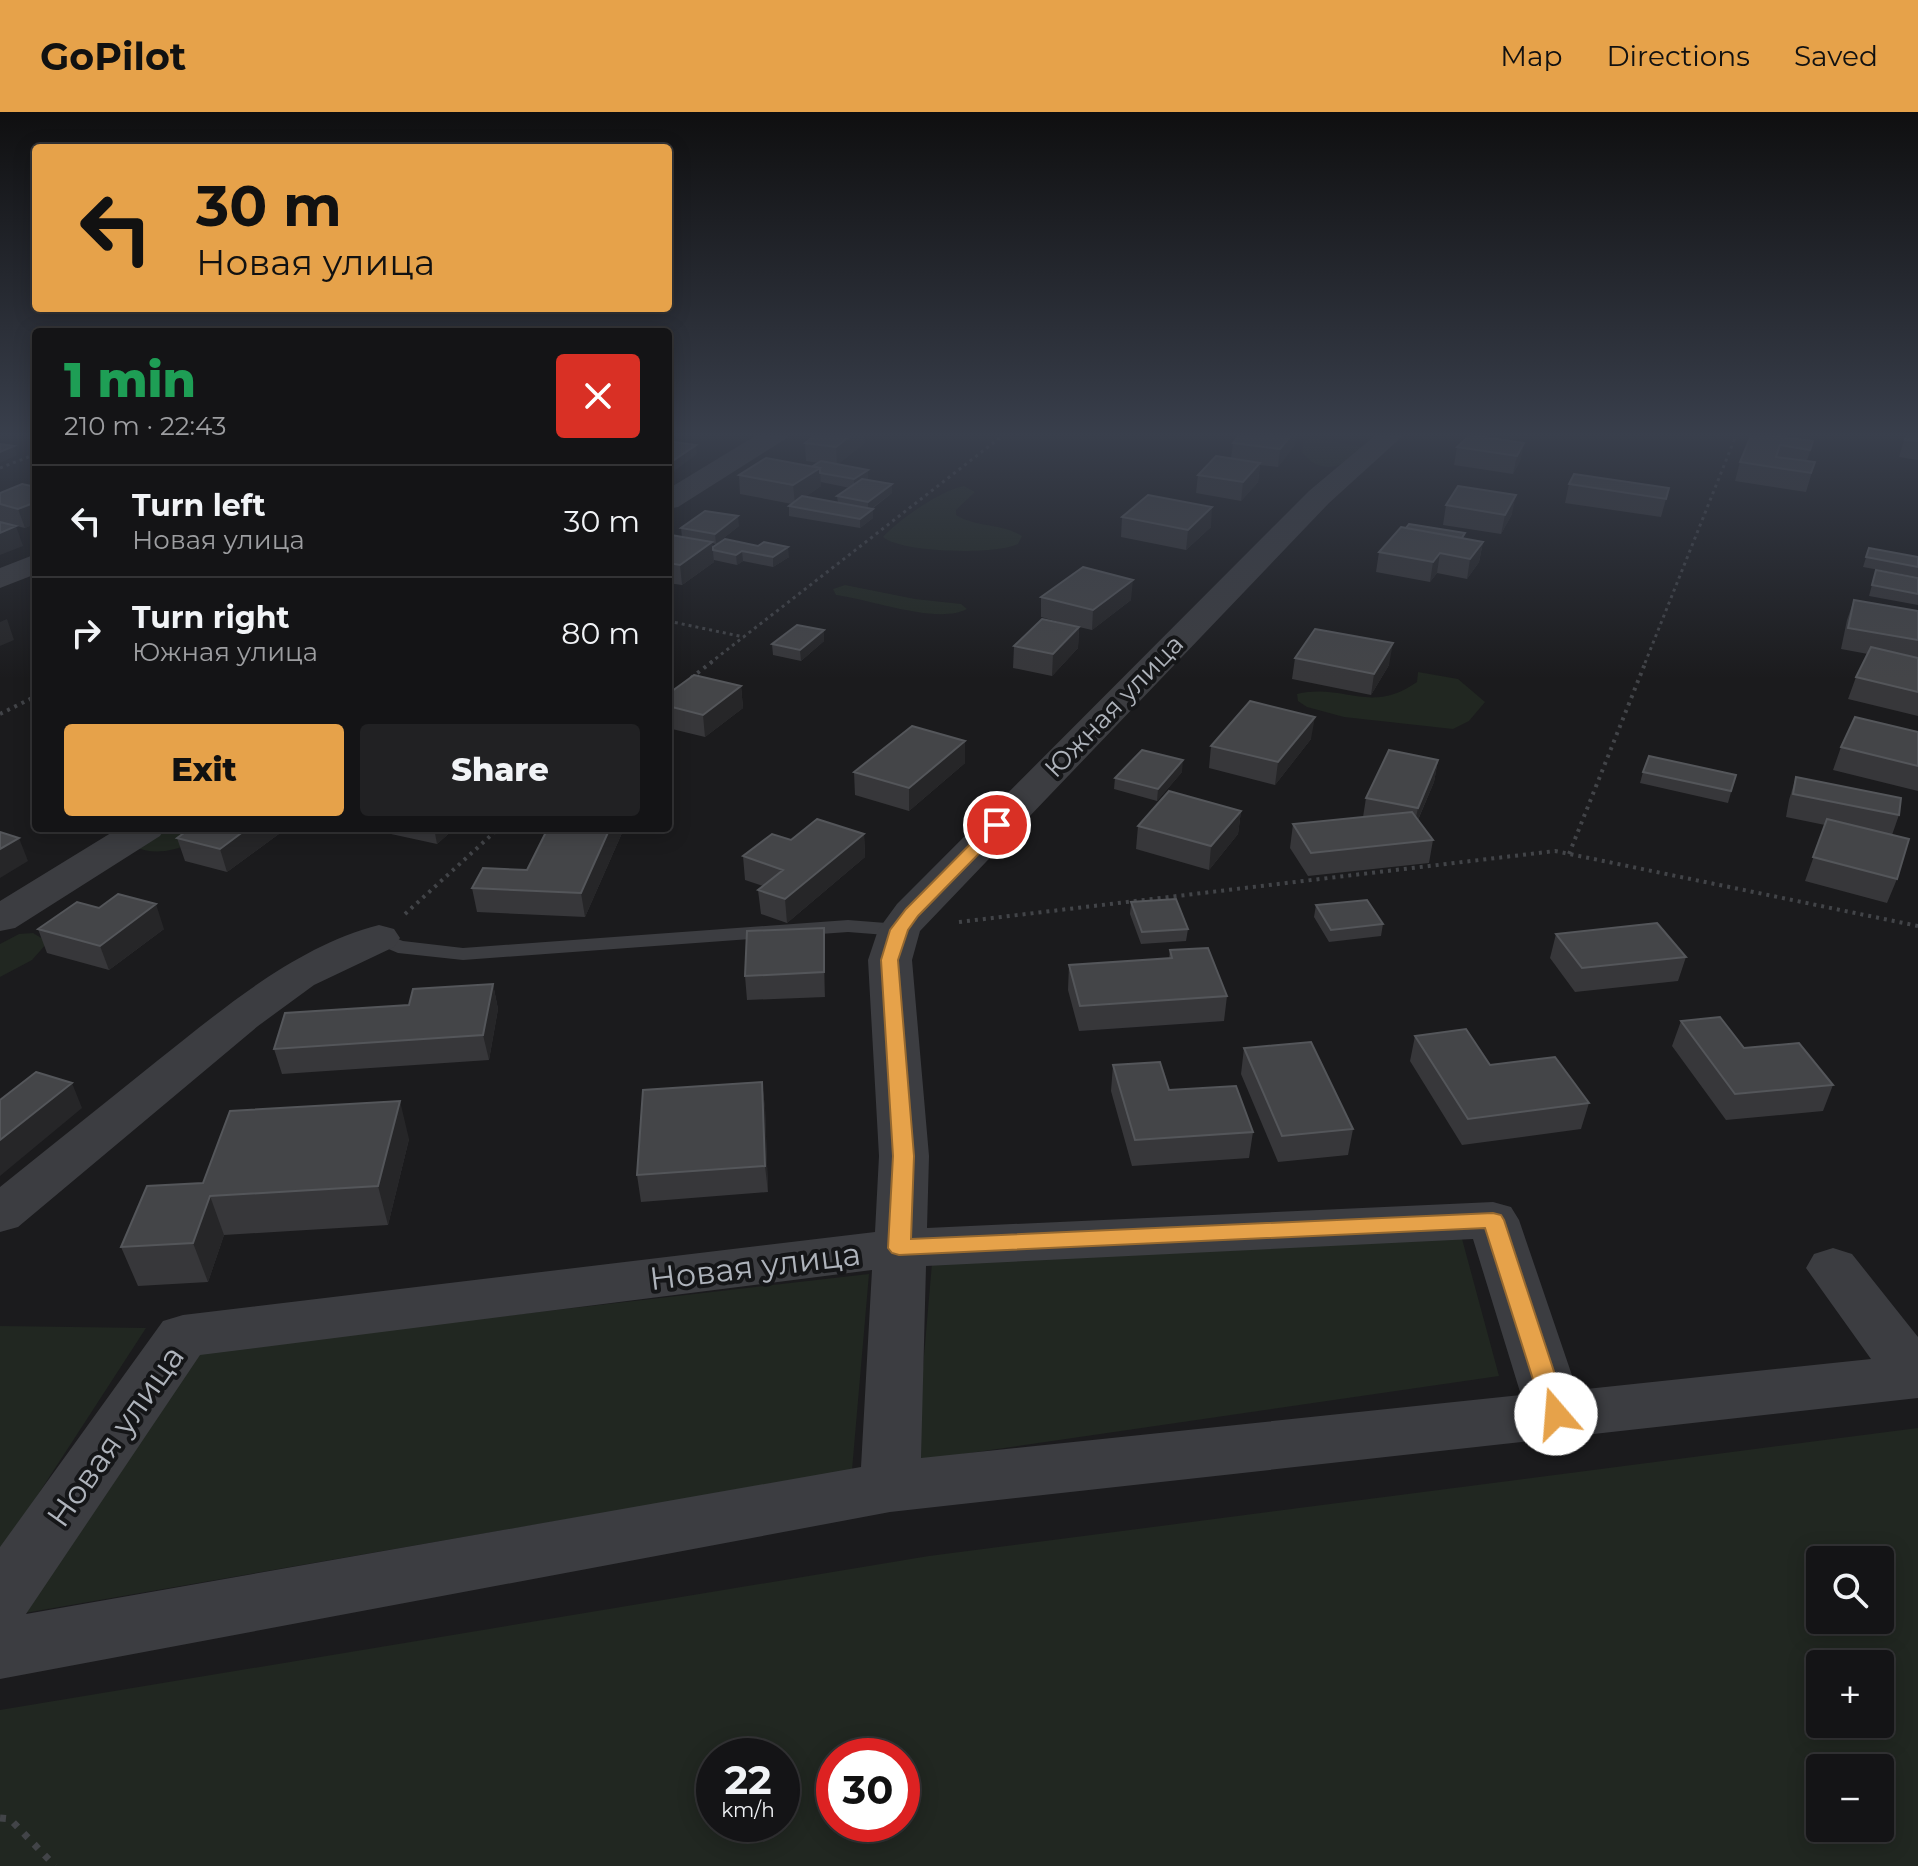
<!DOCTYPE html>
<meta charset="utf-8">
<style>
:root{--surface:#141416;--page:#212123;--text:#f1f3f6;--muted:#9d9ea1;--line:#333335;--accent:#e6a24a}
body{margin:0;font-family:Montserrat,sans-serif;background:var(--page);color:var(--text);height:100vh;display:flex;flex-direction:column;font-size:30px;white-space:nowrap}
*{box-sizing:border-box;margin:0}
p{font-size:26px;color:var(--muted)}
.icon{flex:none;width:44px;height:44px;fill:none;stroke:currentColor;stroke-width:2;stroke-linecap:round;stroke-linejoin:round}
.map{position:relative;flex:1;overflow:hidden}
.sheet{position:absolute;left:32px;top:216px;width:640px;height:504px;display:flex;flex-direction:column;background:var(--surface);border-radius:8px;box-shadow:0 4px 20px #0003,0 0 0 2px var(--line)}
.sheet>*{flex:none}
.banner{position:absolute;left:32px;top:32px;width:640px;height:168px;border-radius:8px;box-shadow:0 4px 20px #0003,0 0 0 2px var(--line);background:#e6a24a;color:#111;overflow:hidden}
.fabs{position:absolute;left:1806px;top:1434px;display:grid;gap:16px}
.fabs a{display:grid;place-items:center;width:88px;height:88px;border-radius:8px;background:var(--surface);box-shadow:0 4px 20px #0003,0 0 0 2px var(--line);font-size:40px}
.speed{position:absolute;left:696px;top:1626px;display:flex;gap:16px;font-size:40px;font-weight:700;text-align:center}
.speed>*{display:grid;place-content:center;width:104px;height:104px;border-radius:50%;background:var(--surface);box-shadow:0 4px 20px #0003,0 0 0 2px var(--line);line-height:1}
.speed small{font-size:20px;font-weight:400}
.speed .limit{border:12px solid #d22;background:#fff;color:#111}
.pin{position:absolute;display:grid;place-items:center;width:68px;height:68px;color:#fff;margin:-34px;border:4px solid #fff;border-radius:50%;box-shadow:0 2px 8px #0007}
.me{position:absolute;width:88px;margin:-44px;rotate:342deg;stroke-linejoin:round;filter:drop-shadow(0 0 6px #0008)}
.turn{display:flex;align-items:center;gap:28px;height:168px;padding:0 32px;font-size:36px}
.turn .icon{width:104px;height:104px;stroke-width:2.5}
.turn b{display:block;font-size:56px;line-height:68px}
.round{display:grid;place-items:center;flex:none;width:84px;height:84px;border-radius:8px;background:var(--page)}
.overview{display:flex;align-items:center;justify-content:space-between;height:136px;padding:0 32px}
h1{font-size:48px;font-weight:800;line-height:60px;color:#1e9e55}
.cta{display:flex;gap:16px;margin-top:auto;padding:16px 32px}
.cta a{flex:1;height:92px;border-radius:8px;background:var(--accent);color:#111;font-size:32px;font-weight:800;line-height:92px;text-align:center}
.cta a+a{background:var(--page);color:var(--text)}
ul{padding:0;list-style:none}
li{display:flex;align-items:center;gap:24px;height:112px;padding:0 32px;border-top:2px solid var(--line)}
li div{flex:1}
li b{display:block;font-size:30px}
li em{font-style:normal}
header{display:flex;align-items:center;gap:48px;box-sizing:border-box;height:112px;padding:0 40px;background:var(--accent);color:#111}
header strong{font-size:38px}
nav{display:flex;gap:44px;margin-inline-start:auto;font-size:28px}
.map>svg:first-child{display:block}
.green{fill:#212721;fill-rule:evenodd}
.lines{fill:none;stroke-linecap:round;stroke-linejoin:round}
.path-far2{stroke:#424448;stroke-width:3;stroke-dasharray:3 4;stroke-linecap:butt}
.path-far1{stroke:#424448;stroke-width:4;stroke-dasharray:3 5;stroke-linecap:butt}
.path{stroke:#424448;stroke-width:7;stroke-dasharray:6 9;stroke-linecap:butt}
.service{fill:#3c3d41;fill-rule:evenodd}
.minor{fill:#3c3d41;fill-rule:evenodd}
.wall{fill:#37373a;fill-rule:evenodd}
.shaded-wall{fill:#262628}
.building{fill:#444548;stroke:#54565a;stroke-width:2}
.route{fill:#e6a24a;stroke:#966930;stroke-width:2}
.labels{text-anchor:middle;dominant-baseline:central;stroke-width:8;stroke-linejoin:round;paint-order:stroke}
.street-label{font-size:26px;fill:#aeb3bb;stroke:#151618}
.near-street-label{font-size:32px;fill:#aeb3bb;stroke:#151618}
</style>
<header>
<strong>GoPilot</strong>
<nav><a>Map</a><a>Directions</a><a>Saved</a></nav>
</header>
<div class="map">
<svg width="1918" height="1754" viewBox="0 0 1918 1754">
<rect width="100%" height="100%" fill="#1b1b1d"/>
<path class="green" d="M1312,326L1364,335C1346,354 1322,366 1302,340L1303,330Z
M964,374L975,380L956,398V403C977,416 1002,411 1022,424L1018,432C996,443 901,441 883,425C898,408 941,378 964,374Z
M845,473L915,487L961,492L967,497C938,513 869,487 836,483L833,477Z
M1418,560L1458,567L1485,590L1469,609L1453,617L1344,605L1307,595L1298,589L1297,582C1345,571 1370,603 1417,570Z
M152,716H222C194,730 164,749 133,734Z
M33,821L48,830L32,848L0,865V832L19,822Z
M1461,1123L1499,1264L915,1349L932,1151Z
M869,1162L852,1358L13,1503L191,1240Z
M0,1214L146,1216L0,1441Z
M1918,1316V1754H0V1598L929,1444ZM1820,1448H1880V1508H1820ZM1820,1552H1880V1612H1820ZM714,1644H782V1712H714ZM834,1644H902V1712H834ZM1820,1656H1880V1716H1820Z"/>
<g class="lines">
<path class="path-far2" d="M0,356L36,342
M668,509L744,525
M710,551L1006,321
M1645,551L1737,321"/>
<path class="path-far1" d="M691,566L713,549
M0,602L36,584
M1569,742L1646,549
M405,802L499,716
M959,810L1555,739L1918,814"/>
<path class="path" d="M0,1706L10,1707L55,1754"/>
<path class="service" d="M848,808L899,812L910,818L899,824L848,820L463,848L398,841L372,830L368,826L379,820L403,829L463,836Z"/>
<path class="minor" d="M760,321H791L787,326L678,395L668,397V377Z
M1378,321H1406L1329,391L920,819L912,848L929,1044L927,1116L1493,1090L1511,1095L1519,1108L1577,1278L1871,1247L1806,1156L1814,1142L1833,1136L1852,1142L1918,1225V1286L890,1400L0,1567V1435L163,1209L183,1203L875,1120L879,1044L868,848L878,818L897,792L1309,379ZM1473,1127L1521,1283L921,1346L926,1154ZM872,1158L861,1355L26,1502L200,1243Z
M36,442V462L0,476V456Z
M119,716H165L160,724L15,816L0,819V789Z
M379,813L394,817L400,826L394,835L314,873L258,914L18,1115L0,1120V1075C52,1033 105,991 157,949C223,897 296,834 379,813Z"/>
</g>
<path class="wall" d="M881,321H906L902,324Z
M1752,321L1813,329L1807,349L1815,350L1806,380L1735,369L1740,350Z
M1906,321H1918V348L1899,345Z
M805,331H865L838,352L868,367L867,368L892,372V381L872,397L873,406L860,416L789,404V394L792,392L740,382L739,363L813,354L819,351L806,349ZM821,370L850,376L837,384L838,391L805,385L821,374Z
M1233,331L1295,333L1278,355L1260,353L1258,370L1241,389L1196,381L1198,363L1231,347Z
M1524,331L1520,349L1513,362L1454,353L1457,335Z
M1569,372L1669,376L1661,405L1565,391Z
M36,375V411L25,416L0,410V381Z
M1446,393L1512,402L1501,422L1443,413Z
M1122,405L1211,415L1186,438L1121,425Z
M739,414L716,432L712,431L713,435L789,445L773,455L743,449L737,453L714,448V450L682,473L668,471V425H682L681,416Z
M1464,427L1483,430L1479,450L1467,467L1437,461L1430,470L1376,460L1379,440Z
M1869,436L1918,445V465L1863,455Z
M1876,458L1918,466V493L1869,484Z
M1041,485L1131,488L1092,518L1079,515L1078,536L1052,564L1013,556L1014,534L1073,514L1041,505Z
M1854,488L1918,499V604L1848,587L1856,565L1868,542L1841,537L1847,508Z
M824,518V529L801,549L773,543L772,532Z
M1295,546L1389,553L1371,583L1292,567Z
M741,574L743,596L705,625L668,616V582Z
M1918,620V679L1833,658L1841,635Z
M1311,627L1275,673L1209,656L1211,634Z
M1438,648L1434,670L1418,708L1433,728L1429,751L1308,764L1290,736L1293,712L1363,705L1366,686Z
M36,649V669L30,653Z
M965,651L909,699L855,683L854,660Z
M1182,660L1157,689L1114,677L1115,666Z
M1643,660L1736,663L1728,691L1640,671Z
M1796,665L1899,703L1892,723L1897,767L1887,791L1805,769L1825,713L1786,705L1789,688Z
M1241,699L1238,722L1209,758L1136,737L1138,714Z
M287,716L227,760L185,749L177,726Z
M390,716H455L437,732L391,722Z
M622,721L585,805L477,800L472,776L527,758Z
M864,722L865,745L787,811L761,802L758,778L763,774L745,768L743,744L791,728Z
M1131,790L1188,817L1186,829L1141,832L1130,802Z
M1316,793L1383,812L1381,824L1329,830L1314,805Z
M824,816L825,885L747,888L745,864Z
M38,817H164L109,858L47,841Z
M1556,822L1686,845L1678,869L1575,880L1550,846Z
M1170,838L1227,884L1224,909L1079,919L1068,878L1069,853L1169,846Z
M493,872L498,897L489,948L282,962L274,937L409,893Z
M1681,909L1833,973L1823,999L1726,1008L1672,934Z
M1415,924L1589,991L1581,1017L1462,1033L1410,949Z
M1244,936L1353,1017L1348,1043L1278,1050L1241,962Z
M1113,953L1169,978L1253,1020L1249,1046L1132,1054L1111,979Z
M762,970L765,996L768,1080L641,1090L637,1063Z
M409,1027L388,1113L224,1123L208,1170L138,1174L121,1135L203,1071Z"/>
<path class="shaded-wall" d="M854,321H865V331L837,353L836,335Z
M1293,321H1297L1295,333L1278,355L1280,337Z
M1524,331L1520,349L1513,362L1517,344Z
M696,333L697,342L670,362L669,352Z
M14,334L17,343L0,351V340Z
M1260,351L1258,370L1241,389L1243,370Z
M820,356L821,374L795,392L793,373Z
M868,358V367L854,377V367Z
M892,372V381L868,399V390Z
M1516,383L1512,402L1501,422L1505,403Z
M36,390V411L25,416L18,397Z
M1212,395L1211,415L1186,438L1188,418Z
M873,397V406L860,416V407Z
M738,404L739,414L716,432L715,422Z
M16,414L23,434L0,443V421Z
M712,430L714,450L682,473L680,453Z
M1483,430L1479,450L1467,467L1470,447Z
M788,435L789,445L773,455V445Z
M742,439L743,449L737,453L736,443Z
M1440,441L1437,461L1430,470L1433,450Z
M1133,468L1131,488L1092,518L1093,498Z
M7,507L14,528L0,534V510Z
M1079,515L1078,536L1052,564L1053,542Z
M824,518V529L801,549L800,538Z
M1393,531L1389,553L1371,583L1374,562Z
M741,574L743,596L705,625L703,603Z
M1315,605L1311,627L1275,673L1278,650Z
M965,629V651L909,699V676Z
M1183,648L1182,660L1157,689L1158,677Z
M1438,648L1434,670L1413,719L1418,696Z
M1241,699L1238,722L1209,758L1211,734Z
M248,716H287L227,760L220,737Z
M434,716H455L437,732Z
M610,716H621L622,721L585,805L581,781Z
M864,722L865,745L787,811L785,787Z
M19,726L28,749L0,766V737Z
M156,792L164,817L109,858L100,834Z
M824,816L825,841V885L824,860Z
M493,872L498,897L489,948L483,923Z
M762,970L765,996L768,1080L765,1054Z
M72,971L82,996L0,1064V1028Z
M400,989L409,1027L388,1113L378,1074Z
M210,1084L224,1123L208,1170L193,1131Z"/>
<path class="building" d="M818,321H854L836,335L805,331Z
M1241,321H1293L1280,337L1233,331Z
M1752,321L1813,329L1810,338L1780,333L1776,345L1815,350L1811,361L1740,350Z
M1907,321H1918V329L1905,328Z
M1470,323L1524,331L1517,344L1457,335Z
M668,329L696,333L668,352Z
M0,332L14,334L0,340Z
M1216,344L1260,351L1243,370L1198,363Z
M766,346L820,356L793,373L739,363Z
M821,349L868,358L854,367L820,361V356L813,354Z
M1574,362L1669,376L1666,387L1569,372Z
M862,367L892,372L868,390L837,384Z
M22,372L36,375V390L18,397L0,392V381Z
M1458,374L1516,383L1505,403L1446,393Z
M1148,383L1212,395L1188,418L1122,405Z
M802,384L873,397L860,407L789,394Z
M705,399L738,404L715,422L681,416Z
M0,410L16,414L0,421Z
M1409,412L1465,421L1462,426L1406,416Z
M1401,415L1483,430L1470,447L1440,441L1433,450L1379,440Z
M671,423L712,430L680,453L668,451V425Z
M725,427L758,434L764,430L788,435L773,445L742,439L736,443L713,438V435Z
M1869,436L1918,445V455L1866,445Z
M1083,455L1133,468L1093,498L1041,485Z
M1876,458L1918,466V482L1872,473Z
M1854,488L1918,499V528L1848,516Z
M1042,507L1079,515L1053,542L1014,534Z
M797,513L824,518L800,538L772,532Z
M1315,517L1393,531L1374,562L1295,546Z
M1871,535L1918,546V580L1856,565Z
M694,563L741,574L703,603L668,594V582Z
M1250,589L1315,605L1278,650L1211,634Z
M1855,605L1918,620V654L1841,635Z
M912,614L965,629L909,676L854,660Z
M1142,638L1183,648L1158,677L1115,666Z
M1389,638L1438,648L1418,696L1366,686Z
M1649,644L1736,663L1731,679L1643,660Z
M1796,665L1901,686L1899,703L1793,682Z
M1169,679L1241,699L1211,734L1138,714Z
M1412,700L1433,728L1311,741L1293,712Z
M817,707L864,722L785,787L758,778L783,758L743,744L772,722L791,728Z
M1827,707L1909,727L1897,767L1813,745Z
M191,716H248L220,737L177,726Z
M548,716H610L581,781L472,776L483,756L527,758Z
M0,720L19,726L0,737Z
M118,782L156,792L100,834L38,817L77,790L99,796Z
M1176,787L1188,817L1142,820L1131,790Z
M1367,788L1383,812L1331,818L1316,793Z
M1657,811L1686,845L1582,856L1556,822Z
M824,816V860L745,864L747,819Z
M1208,836L1227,884L1080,894L1069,853L1172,846L1170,838Z
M493,872L483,923L274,937L285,901L409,893L413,877Z
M1720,905L1744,936L1799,931L1833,973L1735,982L1681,909Z
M1466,917L1490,953L1555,945L1589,991L1468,1007L1415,924Z
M1311,930L1353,1017L1282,1024L1244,936Z
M1160,950L1169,978L1236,974L1253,1020L1135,1028L1113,953Z
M36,960L72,971L0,1028V988Z
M762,970L765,1054L637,1063L643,978Z
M400,989L378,1074L210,1084L193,1131L121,1135L147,1074L203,1071L230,999Z"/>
<linearGradient id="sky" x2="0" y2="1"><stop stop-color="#0f0f10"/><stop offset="0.57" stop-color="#393f4c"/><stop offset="1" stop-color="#393f4c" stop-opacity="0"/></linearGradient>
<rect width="1918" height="567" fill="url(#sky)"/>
<path class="route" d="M997,708L1005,713L1003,717L918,804L908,818L898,848L914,1044L911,1127L1493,1101L1501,1103L1504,1108L1568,1302L1565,1309L1556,1312L1547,1309L1544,1302L1485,1116L899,1143L892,1141L888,1136L893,1044L881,848L890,818L906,797L992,710Z"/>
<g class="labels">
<g class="street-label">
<text transform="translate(1114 594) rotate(-46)">Южная улица</text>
</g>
<g class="near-street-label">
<text transform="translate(755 1154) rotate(-7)">Новая улица</text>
<text transform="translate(115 1324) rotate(-55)">Новая улица</text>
</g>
</g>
</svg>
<div class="fabs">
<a><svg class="icon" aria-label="search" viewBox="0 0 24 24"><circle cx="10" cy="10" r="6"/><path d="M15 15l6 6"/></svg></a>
<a>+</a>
<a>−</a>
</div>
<div class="speed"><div>22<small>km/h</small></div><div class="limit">30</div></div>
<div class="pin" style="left:997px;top:713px;background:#d93025"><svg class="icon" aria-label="arrive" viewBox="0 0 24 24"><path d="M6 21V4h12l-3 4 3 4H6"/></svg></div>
<svg class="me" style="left:1556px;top:1302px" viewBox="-20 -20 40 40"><circle r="19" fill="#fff"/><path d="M0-13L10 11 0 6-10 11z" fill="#e6a24a"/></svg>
<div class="banner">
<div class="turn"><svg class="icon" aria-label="left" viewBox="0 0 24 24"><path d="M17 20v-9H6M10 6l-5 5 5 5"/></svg><div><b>30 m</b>Новая улица</div></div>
</div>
<section class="sheet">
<div class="overview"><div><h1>1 min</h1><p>210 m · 22:43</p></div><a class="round" style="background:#d93025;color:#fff"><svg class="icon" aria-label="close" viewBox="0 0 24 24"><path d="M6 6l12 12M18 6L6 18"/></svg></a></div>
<ul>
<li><svg class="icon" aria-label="left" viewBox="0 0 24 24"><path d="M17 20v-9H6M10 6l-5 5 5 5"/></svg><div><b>Turn left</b><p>Новая улица</p></div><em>30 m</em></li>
<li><svg class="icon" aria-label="right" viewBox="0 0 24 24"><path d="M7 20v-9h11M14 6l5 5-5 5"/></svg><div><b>Turn right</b><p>Южная улица</p></div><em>80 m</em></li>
</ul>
<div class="cta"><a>Exit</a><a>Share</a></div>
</section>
</div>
